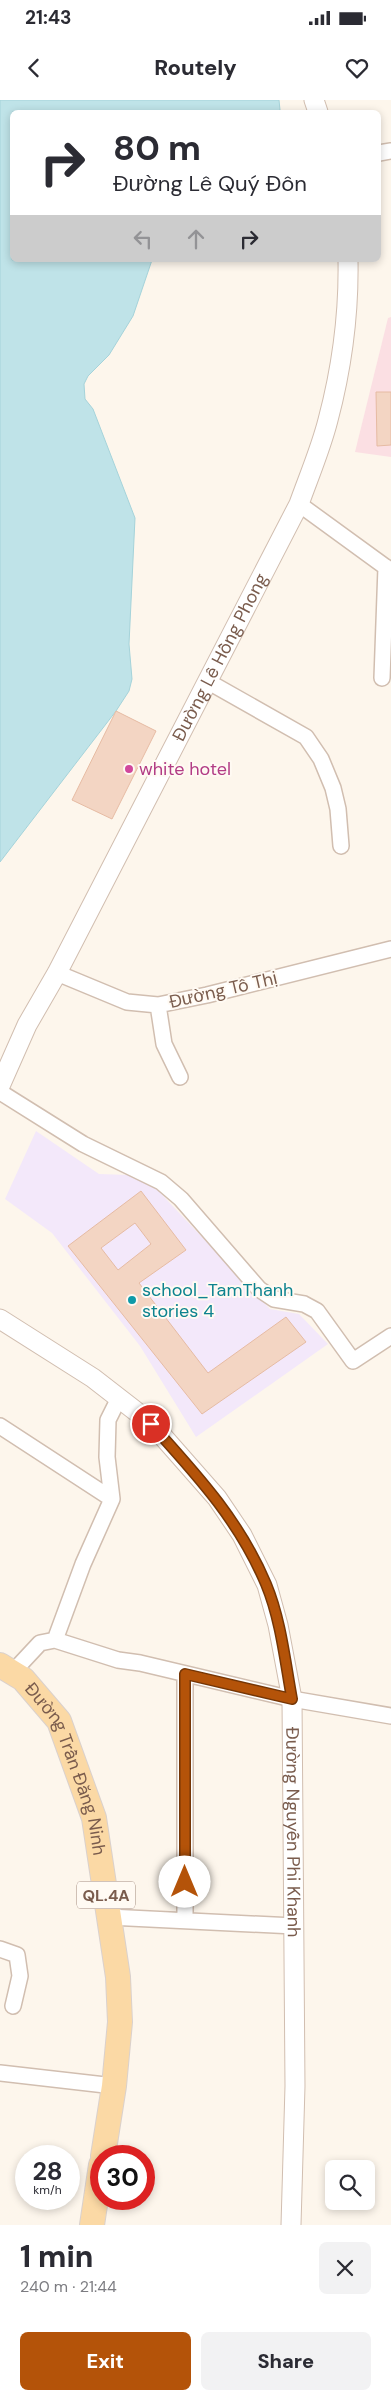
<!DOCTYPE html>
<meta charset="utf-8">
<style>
:root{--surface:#fff;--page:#f2f2f3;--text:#2b2b33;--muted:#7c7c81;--accent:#b45309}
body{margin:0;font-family:"DM Sans",sans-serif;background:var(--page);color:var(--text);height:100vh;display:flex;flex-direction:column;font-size:19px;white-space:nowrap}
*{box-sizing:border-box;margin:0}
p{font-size:16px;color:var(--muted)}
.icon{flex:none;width:28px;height:28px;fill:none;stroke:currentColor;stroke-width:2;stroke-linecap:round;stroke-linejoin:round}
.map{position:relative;height:2125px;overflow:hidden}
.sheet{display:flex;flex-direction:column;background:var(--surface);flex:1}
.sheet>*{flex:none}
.hud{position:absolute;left:10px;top:10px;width:371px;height:152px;border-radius:8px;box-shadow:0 2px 8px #0003;background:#fff;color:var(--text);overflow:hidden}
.controls{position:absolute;left:325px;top:2060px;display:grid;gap:10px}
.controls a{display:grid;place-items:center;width:50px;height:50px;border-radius:8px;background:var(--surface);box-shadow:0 2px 8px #0003;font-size:25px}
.speed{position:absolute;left:15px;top:2045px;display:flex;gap:10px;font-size:25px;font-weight:700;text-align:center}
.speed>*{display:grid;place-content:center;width:65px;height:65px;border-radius:50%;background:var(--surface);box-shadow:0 2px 8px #0003;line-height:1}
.speed small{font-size:12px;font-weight:400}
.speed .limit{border:8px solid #d22;background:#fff;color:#111}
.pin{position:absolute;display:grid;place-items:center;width:42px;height:42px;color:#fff;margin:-21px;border:2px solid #fff;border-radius:50%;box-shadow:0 1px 5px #0007}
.me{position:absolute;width:55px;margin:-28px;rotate:0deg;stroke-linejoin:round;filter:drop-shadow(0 0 4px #0008)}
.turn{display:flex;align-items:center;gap:18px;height:105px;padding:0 20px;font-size:22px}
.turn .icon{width:65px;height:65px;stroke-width:2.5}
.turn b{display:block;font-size:35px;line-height:42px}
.lanes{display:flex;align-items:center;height:48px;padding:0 20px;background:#0003;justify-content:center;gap:25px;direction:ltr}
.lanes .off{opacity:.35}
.round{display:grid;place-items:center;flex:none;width:52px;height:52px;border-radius:8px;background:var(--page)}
.headline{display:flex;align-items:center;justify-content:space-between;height:85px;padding:0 20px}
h1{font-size:30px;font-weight:800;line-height:38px}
.cta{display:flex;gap:10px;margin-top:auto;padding:10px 20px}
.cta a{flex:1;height:58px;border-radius:8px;background:var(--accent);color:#fff;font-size:20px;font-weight:800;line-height:58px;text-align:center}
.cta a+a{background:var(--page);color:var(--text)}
.status{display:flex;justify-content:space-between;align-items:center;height:35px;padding:0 25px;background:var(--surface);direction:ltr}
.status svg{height:14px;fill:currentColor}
header{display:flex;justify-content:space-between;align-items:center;height:65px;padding:0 20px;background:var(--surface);font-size:22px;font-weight:800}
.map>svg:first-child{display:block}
.education{fill:#f3e8fa}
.medical{fill:#fbdfe3}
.water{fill:#bfe3e8;stroke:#a5d3da}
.building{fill:#f3d5c3;stroke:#e6bba3;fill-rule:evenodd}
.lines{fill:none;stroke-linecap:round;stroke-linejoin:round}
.minor-casing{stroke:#d1beb0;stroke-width:18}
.tertiary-casing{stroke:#d1beb0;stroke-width:21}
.primary-casing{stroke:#dad1cd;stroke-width:26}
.minor{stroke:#fff;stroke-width:15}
.tertiary{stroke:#fff;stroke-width:19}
.primary{stroke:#fbd9a5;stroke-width:24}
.route-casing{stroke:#753606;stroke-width:12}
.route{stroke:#b45309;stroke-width:9}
.hotel-dot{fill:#d1479c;stroke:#fffaf3;stroke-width:2}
.culture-dot{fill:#0f9aa8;stroke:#fffaf3;stroke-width:2}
.labels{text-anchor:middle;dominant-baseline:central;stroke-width:4;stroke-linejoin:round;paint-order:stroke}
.shield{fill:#fffaf3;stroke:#a28b7f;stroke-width:1}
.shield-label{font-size:16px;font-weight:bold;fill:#7a5c4d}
.street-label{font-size:18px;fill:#7a5c4d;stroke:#fffaf3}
.hotel-label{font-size:18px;fill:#b23c85;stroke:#fffaf3;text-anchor:start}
.culture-label{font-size:18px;fill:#0d838f;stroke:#fffaf3;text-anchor:start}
</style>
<div class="status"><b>21:43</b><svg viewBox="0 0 49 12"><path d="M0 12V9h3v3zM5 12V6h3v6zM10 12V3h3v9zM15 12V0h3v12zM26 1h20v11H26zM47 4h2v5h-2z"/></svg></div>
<header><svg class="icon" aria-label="back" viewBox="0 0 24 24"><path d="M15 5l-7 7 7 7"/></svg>Routely<svg class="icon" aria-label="heart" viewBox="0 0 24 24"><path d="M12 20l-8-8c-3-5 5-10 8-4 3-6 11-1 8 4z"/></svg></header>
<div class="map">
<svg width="391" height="2125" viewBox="0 0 391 2125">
<rect width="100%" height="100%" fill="#fdf6ec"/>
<path class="education" d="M36,1031L99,1074L129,1075L150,1082L270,1209L299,1214L328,1244L196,1337L140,1246L52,1133L5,1099Z"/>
<path class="medical" d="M391,217V357L355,352L388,218Z"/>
<path class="water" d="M0,0H279L280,10L277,12H12V160H152L133,216L109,255L88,276L84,284L85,299L93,309L135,418L129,544L132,579L129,591L116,611L0,762Z"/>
<path class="building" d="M376,292H391V345L377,346Z
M116,611L156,631L112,719L72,700Z
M141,1091L186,1150L139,1183L208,1273L286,1217L306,1242L202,1314L68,1146ZM135,1123L151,1144L118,1170L101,1148Z"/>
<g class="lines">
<defs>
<path id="minor" d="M379,53L391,51
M299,404L391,471
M382,578L386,467
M207,581L306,637L321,659L333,688L338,709L341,746
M57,873L127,902L158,905L207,895L391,849
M158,905L164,944L180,977
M0,992L83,1044L161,1082L181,1099L259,1189L274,1199L304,1204L317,1211L353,1261L391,1236
M0,1326L112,1399
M55,1540L83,1464L112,1399L107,1357L108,1320L119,1298
M12,1573L40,1543L55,1540L118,1560L140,1563L292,1599L391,1616
M109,1817L294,1826
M185,1820V1574
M0,1849L17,1855L20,1876L13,1906
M0,1973L114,1986"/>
<g id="tertiary">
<path d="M314,0L318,12"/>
<path id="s1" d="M0,986L27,925L57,873L299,404C309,376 321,348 328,320C342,267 349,215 348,160"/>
<path id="s2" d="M0,1219L93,1278L151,1323L217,1398L242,1435L267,1485L278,1525L292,1599L295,1986L291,2125"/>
</g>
<g id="primary">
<path id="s3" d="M0,1565L23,1579L59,1621L94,1718L118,1877L120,1922L114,1986L103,2056"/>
<path d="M92,2125L101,2065"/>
</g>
</defs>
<use href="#minor" class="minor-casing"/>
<use href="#tertiary" class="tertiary-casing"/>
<use href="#primary" class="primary-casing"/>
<use href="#minor" class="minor"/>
<use href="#tertiary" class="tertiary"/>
<use href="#primary" class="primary"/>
</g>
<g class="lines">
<defs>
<path id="route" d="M151,1324C197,1375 239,1420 266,1484C281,1520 285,1561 292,1599L185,1574V1782"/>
</defs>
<use href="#route" class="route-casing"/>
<use href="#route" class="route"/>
</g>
<circle class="hotel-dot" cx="129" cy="669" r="5"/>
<circle class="culture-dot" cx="132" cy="1200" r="5"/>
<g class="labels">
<rect class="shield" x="77" y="1781.5" width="58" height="27" rx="4"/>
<g class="shield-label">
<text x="106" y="1795">QL.4A</text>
</g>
<g class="street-label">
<text stroke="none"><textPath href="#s1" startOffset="482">Đường Lê Hồng Phong</textPath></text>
<text transform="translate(223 890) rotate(-13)">Đường Tô Thị</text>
<text stroke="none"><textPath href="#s3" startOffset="129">Đường Trần Đăng Ninh</textPath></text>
<text stroke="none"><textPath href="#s2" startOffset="634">Đường Nguyễn Phi Khanh</textPath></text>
</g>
<g class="hotel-label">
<text x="139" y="669">white hotel</text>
</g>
<g class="culture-label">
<text x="142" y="1190">school_TamThanh<tspan x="142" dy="21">stories 4</tspan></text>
</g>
</g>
</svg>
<div class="controls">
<a><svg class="icon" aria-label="search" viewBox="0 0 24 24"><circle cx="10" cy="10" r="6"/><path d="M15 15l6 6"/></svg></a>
</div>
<div class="speed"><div>28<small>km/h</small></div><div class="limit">30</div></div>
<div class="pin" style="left:151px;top:1324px;background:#d93025"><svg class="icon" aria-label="arrive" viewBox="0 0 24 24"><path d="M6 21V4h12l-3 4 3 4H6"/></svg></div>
<svg class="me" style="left:185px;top:1782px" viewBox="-20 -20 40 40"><circle r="19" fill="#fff"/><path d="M0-13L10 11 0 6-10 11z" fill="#b45309"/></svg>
<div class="hud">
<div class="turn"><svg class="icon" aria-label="right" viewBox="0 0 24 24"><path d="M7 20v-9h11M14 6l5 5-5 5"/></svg><div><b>80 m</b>Đường Lê Quý Đôn</div></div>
<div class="lanes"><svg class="icon off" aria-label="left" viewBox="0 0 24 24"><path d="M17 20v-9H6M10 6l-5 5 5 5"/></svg><svg class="icon off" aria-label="ahead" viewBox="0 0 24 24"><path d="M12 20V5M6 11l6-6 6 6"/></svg><svg class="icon" aria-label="right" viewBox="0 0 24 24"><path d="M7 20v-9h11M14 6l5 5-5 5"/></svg></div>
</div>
</div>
<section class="sheet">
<div class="headline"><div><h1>1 min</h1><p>240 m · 21:44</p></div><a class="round"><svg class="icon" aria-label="close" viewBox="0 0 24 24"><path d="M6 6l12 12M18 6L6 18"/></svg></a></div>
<div class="cta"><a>Exit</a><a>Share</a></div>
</section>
